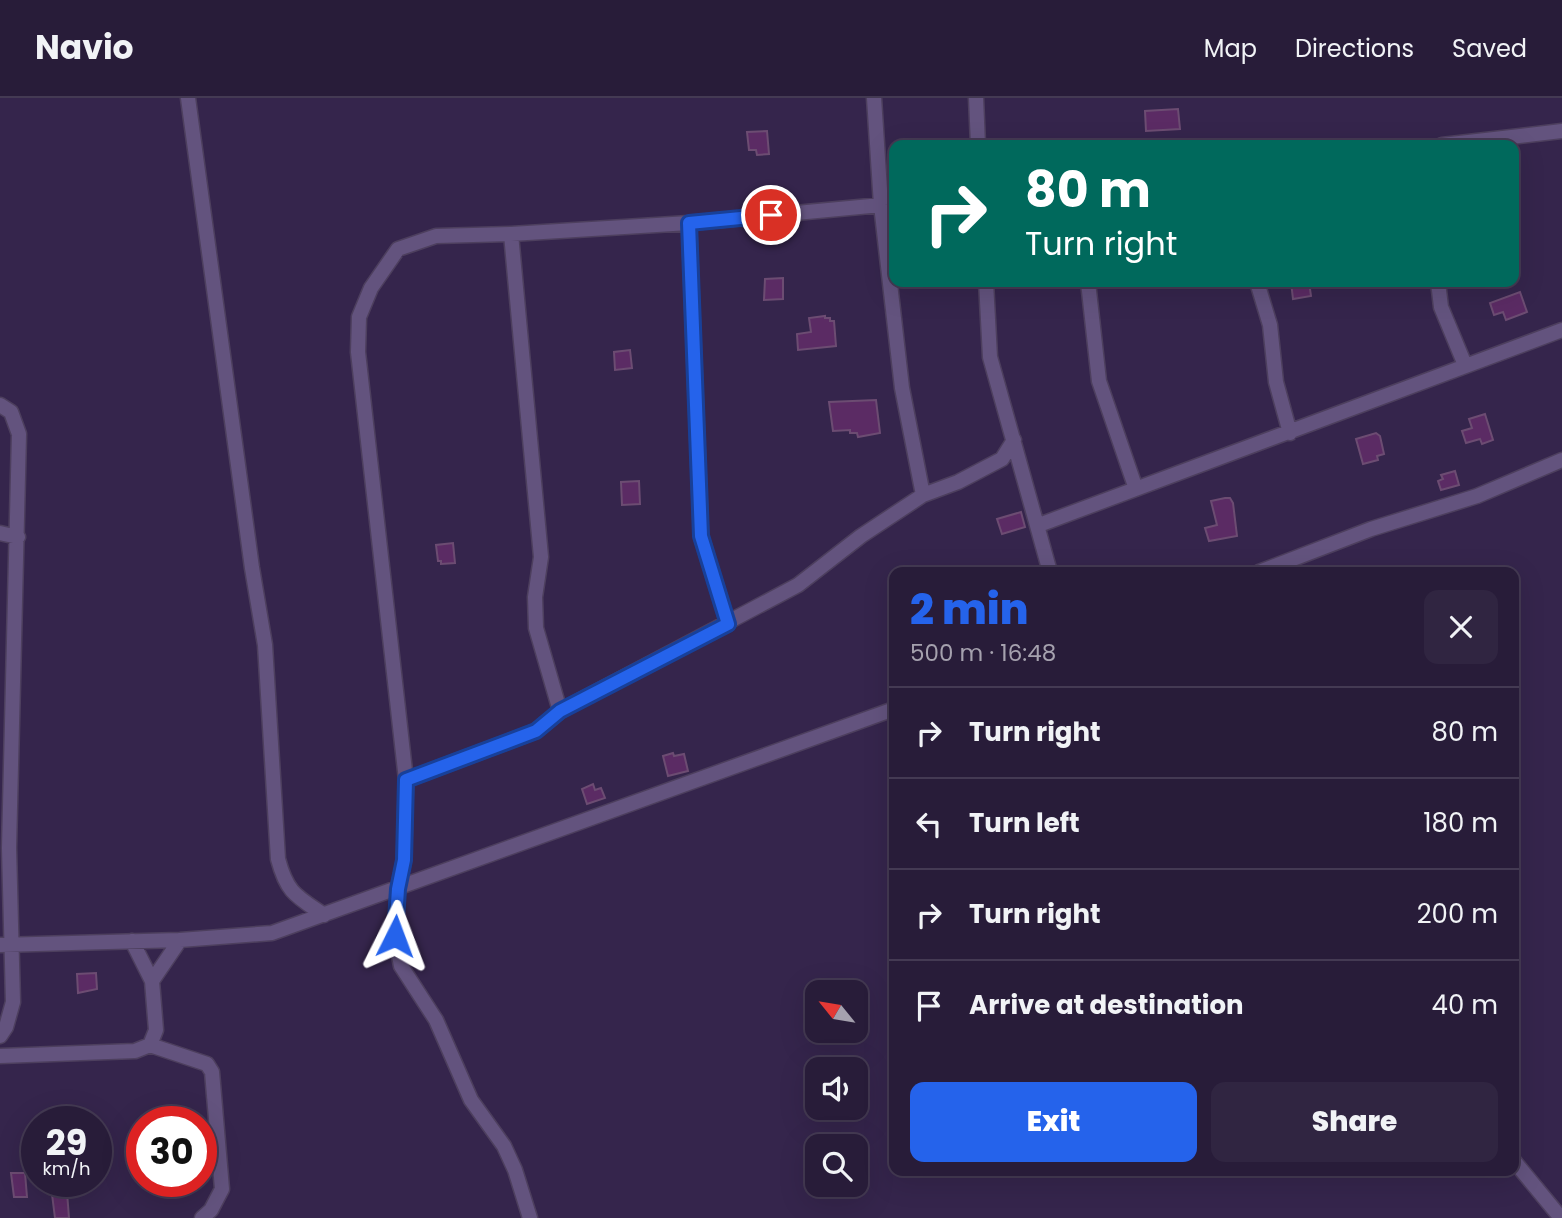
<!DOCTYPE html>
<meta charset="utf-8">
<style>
:root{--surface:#281c39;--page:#302541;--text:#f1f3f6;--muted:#a5a1ae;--line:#443a53;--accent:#2563eb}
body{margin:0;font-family:Poppins,sans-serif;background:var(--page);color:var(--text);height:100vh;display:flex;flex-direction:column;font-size:26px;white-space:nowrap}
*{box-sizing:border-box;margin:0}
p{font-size:23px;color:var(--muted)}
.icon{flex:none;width:38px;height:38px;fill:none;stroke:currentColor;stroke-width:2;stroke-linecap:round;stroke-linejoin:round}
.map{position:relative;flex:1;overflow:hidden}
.side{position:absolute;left:889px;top:469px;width:630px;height:609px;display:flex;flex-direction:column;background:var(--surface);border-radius:14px;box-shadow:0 7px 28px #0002,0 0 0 2px var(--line)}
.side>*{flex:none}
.banner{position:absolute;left:889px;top:42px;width:630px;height:147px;border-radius:14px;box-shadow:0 7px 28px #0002,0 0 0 2px var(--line);background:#00695c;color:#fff;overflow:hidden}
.needle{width:46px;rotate:300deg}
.controls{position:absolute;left:805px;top:882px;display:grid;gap:14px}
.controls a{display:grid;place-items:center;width:63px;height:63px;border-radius:14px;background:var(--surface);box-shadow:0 7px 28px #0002,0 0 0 2px var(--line);font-size:35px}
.speed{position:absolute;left:21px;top:1008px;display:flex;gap:14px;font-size:35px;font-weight:700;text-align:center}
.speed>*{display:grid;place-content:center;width:91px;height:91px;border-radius:50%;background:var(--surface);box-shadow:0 7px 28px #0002,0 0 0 2px var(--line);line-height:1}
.speed small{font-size:18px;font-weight:400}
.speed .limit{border:10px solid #d22;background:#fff;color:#111}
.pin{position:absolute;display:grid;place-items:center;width:60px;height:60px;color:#fff;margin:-30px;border:4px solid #fff;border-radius:50%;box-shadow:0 2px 7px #0007}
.me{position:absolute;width:77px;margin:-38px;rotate:3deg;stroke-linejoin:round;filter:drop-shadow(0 0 5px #0008)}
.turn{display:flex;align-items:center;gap:24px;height:147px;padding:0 21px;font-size:32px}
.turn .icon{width:91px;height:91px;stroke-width:2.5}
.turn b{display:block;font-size:49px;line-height:60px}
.round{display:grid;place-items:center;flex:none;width:74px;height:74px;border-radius:14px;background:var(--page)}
.headline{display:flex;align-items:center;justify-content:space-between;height:119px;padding:0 21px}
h1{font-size:42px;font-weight:800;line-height:52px;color:var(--accent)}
.action{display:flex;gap:14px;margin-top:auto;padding:14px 21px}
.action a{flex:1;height:80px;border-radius:14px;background:var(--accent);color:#fff;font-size:28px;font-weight:800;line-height:80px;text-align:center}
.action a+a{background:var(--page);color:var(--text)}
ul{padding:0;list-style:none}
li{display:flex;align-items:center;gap:21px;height:91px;padding:0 21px;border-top:2px solid var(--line)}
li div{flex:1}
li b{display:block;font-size:26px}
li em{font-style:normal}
header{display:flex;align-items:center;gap:42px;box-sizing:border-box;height:98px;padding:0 35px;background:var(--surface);border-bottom:2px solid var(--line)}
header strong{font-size:33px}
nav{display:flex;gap:38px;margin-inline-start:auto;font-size:24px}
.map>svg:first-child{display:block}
.building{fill:#5b2b64;stroke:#6c4c72;stroke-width:2}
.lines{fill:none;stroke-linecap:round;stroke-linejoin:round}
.minor-casing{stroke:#4d3f5e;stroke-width:17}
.minor{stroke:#63537e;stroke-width:14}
.route-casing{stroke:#184099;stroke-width:18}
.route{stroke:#2563eb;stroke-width:12}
</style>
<header>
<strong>Navio</strong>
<nav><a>Map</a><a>Directions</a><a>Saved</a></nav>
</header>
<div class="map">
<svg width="1562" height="1120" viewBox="0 0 1562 1120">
<rect width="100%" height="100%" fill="#35254c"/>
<path class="building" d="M1178,11L1180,31L1146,33L1145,13Z
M767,33L769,56L757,57L756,52H749L747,34Z
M783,180V201L764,202L765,181Z
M1291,184H1309L1311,198L1293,201Z
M1520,194L1527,214L1506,222L1503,214L1494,217L1490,205Z
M825,218V220H830V223H834L836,248L798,252L797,236L811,234L809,220Z
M630,252L632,270L615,272L614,254Z
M876,302L880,335L858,339L857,335H850V332L833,333L829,304Z
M1485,316L1493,342L1482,346L1480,341L1466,345L1462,333L1472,330L1469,321Z
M1376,335L1380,338L1384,356L1377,358L1378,362L1363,366L1356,341Z
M1455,373L1459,387L1441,392L1438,383L1443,381L1441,377Z
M639,383L640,406L622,407L621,384Z
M1225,400H1230L1233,405L1237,438L1209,443L1205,430L1217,427L1211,403Z
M1021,414L1025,429L1002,436L997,421Z
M453,445L455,465L441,466V463H438L436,447Z
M673,655L674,658L684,656L688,673L668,678L663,658Z
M593,686L595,692L601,690L605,700L587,706L582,691Z
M96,875L97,891L78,895L77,876Z
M11,1075H25L27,1099H14Z
M67,1094L69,1120H55L52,1096Z"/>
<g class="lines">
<defs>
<path id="minor" d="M188,0L252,470L265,547L278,761C287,795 296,798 324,817
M874,0L881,107L902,290L923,397
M976,0L978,47
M1442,47L1562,33
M689,125L701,438L728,526
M511,136L541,459L535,499L536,530L560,613
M986,184L990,259L1050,474
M1088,184L1099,283L1136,391
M1257,184L1270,227L1276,284L1290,335
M1438,184L1441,209L1465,267
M0,307L11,314L19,336L9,750L13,904L6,929L0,938
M1039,427L1562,232
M0,435L18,439
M1259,474L1371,431L1477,398L1562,362
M406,682L536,633L560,613L798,487L861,438L923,397L958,384L1002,361L1014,342
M132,843L152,883
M0,847L180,842L272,835L894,611
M150,947L156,932L152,883L180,842
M0,958L135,953L150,947L207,966L212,974L222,1091L211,1112L202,1120
M1514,1063L1561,1120
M530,1120L515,1072L504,1048L471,1002L436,922L401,868L395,838L398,791L404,762L406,682L358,254L359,219L371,190L398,151L436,138L511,136L689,125L881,107"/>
</defs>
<use href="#minor" class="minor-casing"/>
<use href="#minor" class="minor"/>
</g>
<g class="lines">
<defs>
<path id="route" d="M395,838L398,791L404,762L406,682L536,633L560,613L728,526L701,438L689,125L771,117"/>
</defs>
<use href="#route" class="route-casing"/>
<use href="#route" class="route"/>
</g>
</svg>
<div class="controls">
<a><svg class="needle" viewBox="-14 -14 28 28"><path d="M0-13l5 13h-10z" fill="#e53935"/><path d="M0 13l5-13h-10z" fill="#a5a1ae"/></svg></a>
<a><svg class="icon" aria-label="sound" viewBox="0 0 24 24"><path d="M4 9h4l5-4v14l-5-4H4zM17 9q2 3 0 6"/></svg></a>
<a><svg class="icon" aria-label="search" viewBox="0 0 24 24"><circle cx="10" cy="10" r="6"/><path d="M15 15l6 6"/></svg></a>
</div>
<div class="speed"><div>29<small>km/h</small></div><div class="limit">30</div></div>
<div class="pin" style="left:771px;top:117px;background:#d93025"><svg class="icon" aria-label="arrive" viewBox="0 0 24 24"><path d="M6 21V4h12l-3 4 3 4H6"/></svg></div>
<svg class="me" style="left:395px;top:838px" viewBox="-20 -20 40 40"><path d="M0-17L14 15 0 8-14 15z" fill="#2563eb" stroke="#fff" stroke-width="4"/></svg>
<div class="banner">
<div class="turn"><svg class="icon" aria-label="right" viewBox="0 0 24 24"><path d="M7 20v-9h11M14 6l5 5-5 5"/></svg><div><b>80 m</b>Turn right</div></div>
</div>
<section class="side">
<div class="headline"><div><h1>2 min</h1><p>500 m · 16:48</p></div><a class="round"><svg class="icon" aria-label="close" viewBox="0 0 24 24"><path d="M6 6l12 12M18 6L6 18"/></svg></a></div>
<ul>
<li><svg class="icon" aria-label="right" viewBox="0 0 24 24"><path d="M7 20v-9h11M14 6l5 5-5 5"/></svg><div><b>Turn right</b></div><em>80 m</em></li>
<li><svg class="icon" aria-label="left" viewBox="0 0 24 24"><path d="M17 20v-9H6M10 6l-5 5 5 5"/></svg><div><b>Turn left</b></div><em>180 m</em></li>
<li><svg class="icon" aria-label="right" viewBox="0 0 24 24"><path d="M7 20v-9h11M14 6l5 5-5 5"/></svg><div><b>Turn right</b></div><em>200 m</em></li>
<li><svg class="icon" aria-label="arrive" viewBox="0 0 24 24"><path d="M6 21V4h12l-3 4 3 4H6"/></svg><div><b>Arrive at destination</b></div><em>40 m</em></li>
</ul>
<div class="action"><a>Exit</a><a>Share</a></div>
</section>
</div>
